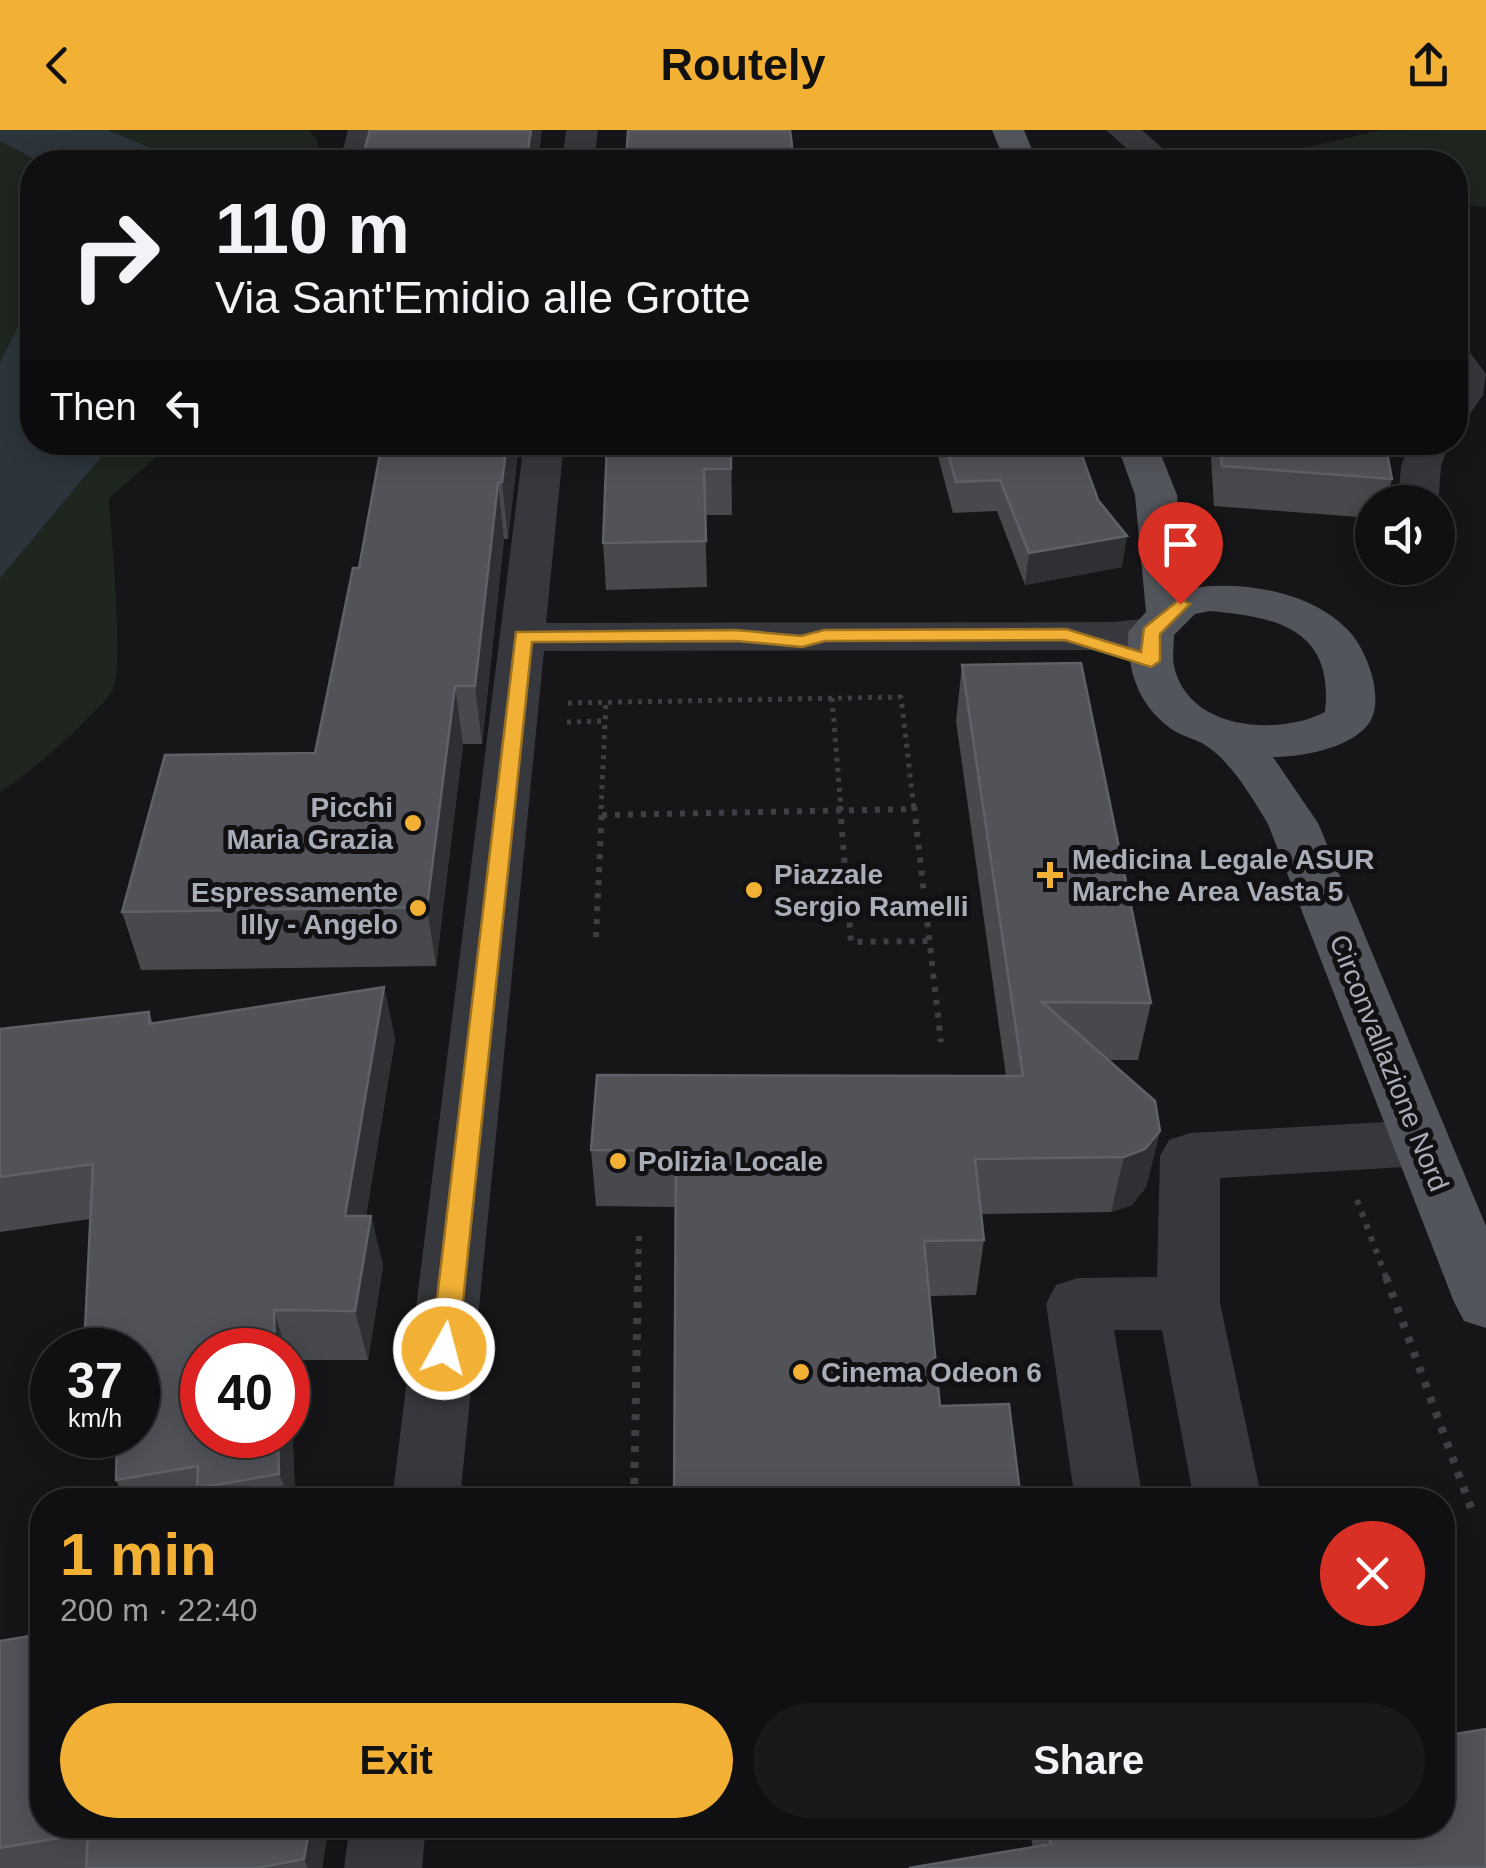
<!DOCTYPE html>
<meta charset="utf-8">
<style>
:root{--surface:#101012;--page:#19191b;--text:#f1f3f6;--muted:#9c9d9f;--line:#303032;--accent:#f2b134}
body{margin:0;font-family:Helvetica,sans-serif;background:var(--page);color:var(--text);height:100vh;display:flex;flex-direction:column;font-size:38px;white-space:nowrap}
*{box-sizing:border-box;margin:0}
p{font-size:32px;color:var(--muted)}
.icon{flex:none;width:55px;height:55px;fill:none;stroke:currentColor;stroke-width:2;stroke-linecap:round;stroke-linejoin:round}
.map{position:relative;flex:1;overflow:hidden}
.sheet{position:absolute;left:30px;top:1358px;width:1425px;height:350px;display:flex;flex-direction:column;background:var(--surface);border-radius:40px;box-shadow:0 5px 25px #0003,0 0 0 2px var(--line)}
.sheet>*{flex:none}
.banner{position:absolute;left:20px;top:20px;width:1448px;height:305px;border-radius:40px;box-shadow:0 5px 25px #0003,0 0 0 2px var(--line);background:#101012;color:var(--text);overflow:hidden}
.fabs{position:absolute;left:1355px;top:355px;display:grid;gap:20px}
.fabs a{display:grid;place-items:center;width:100px;height:100px;border-radius:50%;background:var(--surface);box-shadow:0 5px 25px #0003,0 0 0 2px var(--line);font-size:50px}
.speed{position:absolute;left:30px;top:1198px;display:flex;gap:20px;font-size:50px;font-weight:700;text-align:center}
.speed>*{display:grid;place-content:center;width:130px;height:130px;border-radius:50%;background:var(--surface);box-shadow:0 5px 25px #0003,0 0 0 2px var(--line);line-height:1}
.speed small{font-size:25px;font-weight:400}
.speed .limit{border:15px solid #d22;background:#fff;color:#111}
.pin{position:absolute;display:grid;place-items:center;width:85px;height:85px;color:#fff;margin:-102px -42px;border-radius:50% 50% 50% 0;rotate:-45deg;box-shadow:0 0 10px #0007}
.pin .icon{rotate:45deg}
.me{position:absolute;width:110px;margin:-55px;rotate:7deg;stroke-linejoin:round;filter:drop-shadow(0 0 8px #0008)}
.turn{display:flex;align-items:center;gap:35px;height:210px;padding:0 30px;font-size:45px}
.turn .icon{width:130px;height:130px;stroke-width:2.5}
.turn b{display:block;font-size:70px;line-height:85px}
.then{display:flex;align-items:center;height:95px;padding:0 30px;background:#0003;gap:20px;font-size:38px}
.round{display:grid;place-items:center;flex:none;width:105px;height:105px;border-radius:52px;background:var(--page)}
.overview{display:flex;align-items:center;justify-content:space-between;height:170px;padding:0 30px}
h1{font-size:60px;font-weight:800;line-height:75px;color:var(--accent)}
.primary-button{display:flex;gap:20px;margin-top:auto;padding:20px 30px}
.primary-button a{flex:1;height:115px;border-radius:60px;background:var(--accent);color:#111;font-size:40px;font-weight:800;line-height:115px;text-align:center}
.primary-button a+a{background:var(--page);color:var(--text)}
header{display:flex;justify-content:space-between;align-items:center;height:130px;padding:0 30px;background:var(--accent);color:#111;font-size:45px;font-weight:800}
.map>svg:first-child{display:block}
.green{fill:#1e261f}
.water{fill:#2c353c}
.lines{fill:none;stroke-linecap:round;stroke-linejoin:round}
.path-far2{stroke:#3d3f44;stroke-width:5;stroke-dasharray:4 6;stroke-linecap:butt}
.path-far1{stroke:#3d3f44;stroke-width:6;stroke-dasharray:5 8;stroke-linecap:butt}
.path{stroke:#3d3f44;stroke-width:8;stroke-dasharray:6 10;stroke-linecap:butt}
.minor{fill:#37383d;fill-rule:evenodd}
.major{fill:#53555c;fill-rule:evenodd}
.wall{fill:#47494d;fill-rule:evenodd}
.shaded-wall{fill:#2f3033}
.building{fill:#525359;stroke:#5f6168;stroke-width:2.5}
.route{fill:#f2b134;stroke:#9d7322;stroke-width:2.5}
.poi-dot{fill:#f2b134;stroke:#111113;stroke-width:4}
.labels{text-anchor:middle;dominant-baseline:central;stroke-width:10;stroke-linejoin:round;paint-order:stroke}
.poi-label{font-size:28px;font-weight:bold;fill:#a8adb8;stroke:#111113;text-anchor:start}
.street-label{font-size:28px;fill:#a8adb8;stroke:#111113}
</style>
<header><svg class="icon" aria-label="back" viewBox="0 0 24 24"><path d="M15 5l-7 7 7 7"/></svg>Routely<svg class="icon" aria-label="share" viewBox="0 0 24 24"><path d="M12 15V3M7 8l5-5 5 5M5 13v7h14v-7"/></svg></header>
<div class="map">
<svg width="1486" height="1738" viewBox="0 0 1486 1738">
<rect width="100%" height="100%" fill="#161618"/>
<path class="green" d="M107,0H309L317,10L321,32H168L164,23Z
M1382,0H1486V77L1455,75V32H1197L1213,22L1294,20Z
M0,11L39,32H32V150L19,195L0,232Z
M113,313H173L109,368C111,402 124,538 113,559C103,580 22,650 0,662V448Z"/>
<path class="water" d="M0,0H107L164,23L168,32H39L0,11Z
M32,150V312L113,313L0,448V232L19,195Z"/>
<g class="lines">
<path class="path-far2" d="M832,568L841,679
M568,573L901,567L914,679
M567,592L605,591
M601,679L606,572"/>
<path class="path-far1" d="M840,676L851,812L930,811
M914,676L941,912
M602,685L914,679
M596,807L602,676
M1357,1070L1387,1150
M638,1150L639,1102"/>
<path class="path" d="M1386,1147L1471,1378
M634,1370L638,1147"/>
<path class="minor" d="M348,0H380L372,32H340Z
M566,0H598L594,32H562Z
M1106,0H1142L1178,32H1142Z
M1455,217L1468,220L1486,244L1483,265L1469,285L1455,289Z
M524,312H564L546,493L1113,492L1151,488L1167,492L1174,502L1167,512L1113,520L544,521L460,1370H392Z
M1410,312H1450L1441,336L1438,375L1398,372L1401,336Z
M1421,990L1442,997L1450,1013L1442,1029L1421,1036L1220,1048V1173L1262,1370H1194L1162,1200H1114L1143,1370H1075L1046,1174L1056,1155L1078,1148L1157,1147L1160,1026L1169,1010L1190,1003Z
M350,1695H426L422,1738H344Z"/>
<path class="major" d="M992,0H1024L1037,32H1005Z
M1116,312H1156L1177,365L1188,459C1237,449 1310,461 1347,499C1367,518 1388,574 1366,597C1346,619 1301,627 1273,627L1318,693L1486,1096V1198L1464,1191L1454,1172L1268,694C1252,668 1232,632 1205,615C1194,608 1180,606 1170,598C1137,573 1128,541 1128,502L1146,482L1135,365ZM1210,481C1279,487 1334,500 1325,582C1279,606 1188,601 1174,536C1172,527 1174,515 1174,505L1195,484Z"/>
</g>
<path class="wall" d="M519,312L508,409H504L482,614H463L436,836L141,840L122,782L315,623Z
M731,312L732,385H705L707,457L606,460L603,413Z
M940,312H1077L1122,437L1025,455L997,381L953,383L938,326Z
M1210,312H1385L1392,349L1386,372H1372V388L1214,376Z
M962,535L1151,873L1138,930H1108L1160,1001L1146,1057L1132,1075L1111,1082L981,1084L984,1110L976,1165L930,1166L940,1276L1021,1370L676,1077L596,1076L591,1020L1006,946L956,591Z
M384,857L395,909L366,1086H371L383,1136L368,1230H290L295,1370H125L116,1350L138,1305L90,1089L0,1102V899L149,882L153,893ZM202,1220H288V1305Z
M0,1511L42,1695H329L322,1738H0Z
M1032,1695H1442L1486,1738L1033,1717L1030,1704Z"/>
<path class="shaded-wall" d="M531,0H542L538,32H526Z
M507,312H519L508,409L502,352Z
M498,353L504,409L482,614L475,556Z
M1127,406L1122,437L1025,455L1029,423Z
M455,556L463,614L436,836L427,777Z
M384,857L395,909L358,1136L345,1086Z
M1160,1001L1146,1057L1132,1075L1111,1082L1124,1027Z
M371,1086L383,1136L368,1230L355,1181Z
M274,1180L286,1220H275Z
M288,1223L290,1230L295,1370H289L279,1344L278,1305H288Z
M42,1505V1549L39,1542Z
M310,1695H329L322,1738H308L304,1729Z"/>
<path class="building" d="M370,0H531L526,32H361Z
M628,0H790L794,32H626Z
M382,312H507L502,352L498,353L475,556H455L427,777L122,782L165,625L315,623L353,438H359Z
M607,312H731V339H704L706,411L603,413Z
M945,312H1077L1098,370L1127,406L1029,423L1000,350L956,352Z
M1220,312H1385L1392,349L1222,336Z
M1081,533L1151,873L1042,872L1155,971L1160,1001L1145,1019L1124,1027L975,1029L984,1110L924,1111L940,1276L1009,1274L1021,1370H674L676,1021L591,1020L597,945L1023,946L962,535Z
M384,857L345,1086H371L355,1181L274,1180L275,1220H202V1305H278L279,1344L197,1358L198,1336L116,1350L117,1305H138V1220H84L93,1034L0,1047V899L149,882V894Z
M42,1504L39,1542H42V1695H310L304,1729L257,1738H86L88,1703L0,1718V1511Z
M1486,1599V1738H909L1051,1714L1045,1695H1442V1606Z"/>
<path class="route" d="M1180,469L1190,474L1160,504V531L1151,537L1065,510L825,511L802,517L736,511L532,512L458,1219L454,1227L444,1230L435,1227L431,1219L516,502L736,500L801,506L824,500L1066,499L1141,522L1144,498Z"/>
<g class="poi-dot">
<circle cx="413" cy="693" r="10"/>
<path d="M1045 730h10v10h10v10h-10v10h-10v-10h-10v-10h10z"/>
<circle cx="754" cy="760" r="10"/>
<circle cx="418" cy="778" r="10"/>
<circle cx="618" cy="1031" r="10"/>
<circle cx="801" cy="1242" r="10"/>
</g>
<g class="labels">
<g class="poi-label">
<text x="393" y="677" text-anchor="end">Picchi<tspan x="393" dy="32">Maria Grazia</tspan></text>
<text x="1072" y="729">Medicina Legale ASUR<tspan x="1072" dy="32">Marche Area Vasta 5</tspan></text>
<text x="774" y="744">Piazzale<tspan x="774" dy="32">Sergio Ramelli</tspan></text>
<text x="398" y="762" text-anchor="end">Espressamente<tspan x="398" dy="32">Illy - Angelo</tspan></text>
<text x="638" y="1031">Polizia Locale</text>
<text x="821" y="1242">Cinema Odeon 6</text>
</g>
<g class="street-label">
<text transform="translate(1389 933) rotate(68)">Circonvallazione Nord</text>
</g>
</g>
</svg>
<div class="fabs">
<a><svg class="icon" aria-label="sound" viewBox="0 0 24 24"><path d="M4 9h4l5-4v14l-5-4H4zM17 9q2 3 0 6"/></svg></a>
</div>
<div class="speed"><div>37<small>km/h</small></div><div class="limit">40</div></div>
<div class="pin" style="left:1180px;top:474px;background:#d93025"><svg class="icon" aria-label="arrive" viewBox="0 0 24 24"><path d="M6 21V4h12l-3 4 3 4H6"/></svg></div>
<svg class="me" style="left:444px;top:1219px" viewBox="-20 -20 40 40"><circle r="17" fill="#f2b134" stroke="#fff" stroke-width="3"/><path d="M0-11L8 9 0 5-8 9z" fill="#fff"/></svg>
<div class="banner">
<div class="turn"><svg class="icon" aria-label="right" viewBox="0 0 24 24"><path d="M7 20v-9h11M14 6l5 5-5 5"/></svg><div><b>110 m</b>Via Sant'Emidio alle Grotte</div></div>
<div class="then">Then<svg class="icon" aria-label="left" viewBox="0 0 24 24"><path d="M17 20v-9H6M10 6l-5 5 5 5"/></svg></div>
</div>
<section class="sheet">
<div class="overview"><div><h1>1 min</h1><p>200 m · 22:40</p></div><a class="round" style="background:#d93025;color:#fff"><svg class="icon" aria-label="close" viewBox="0 0 24 24"><path d="M6 6l12 12M18 6L6 18"/></svg></a></div>
<div class="primary-button"><a>Exit</a><a>Share</a></div>
</section>
</div>
